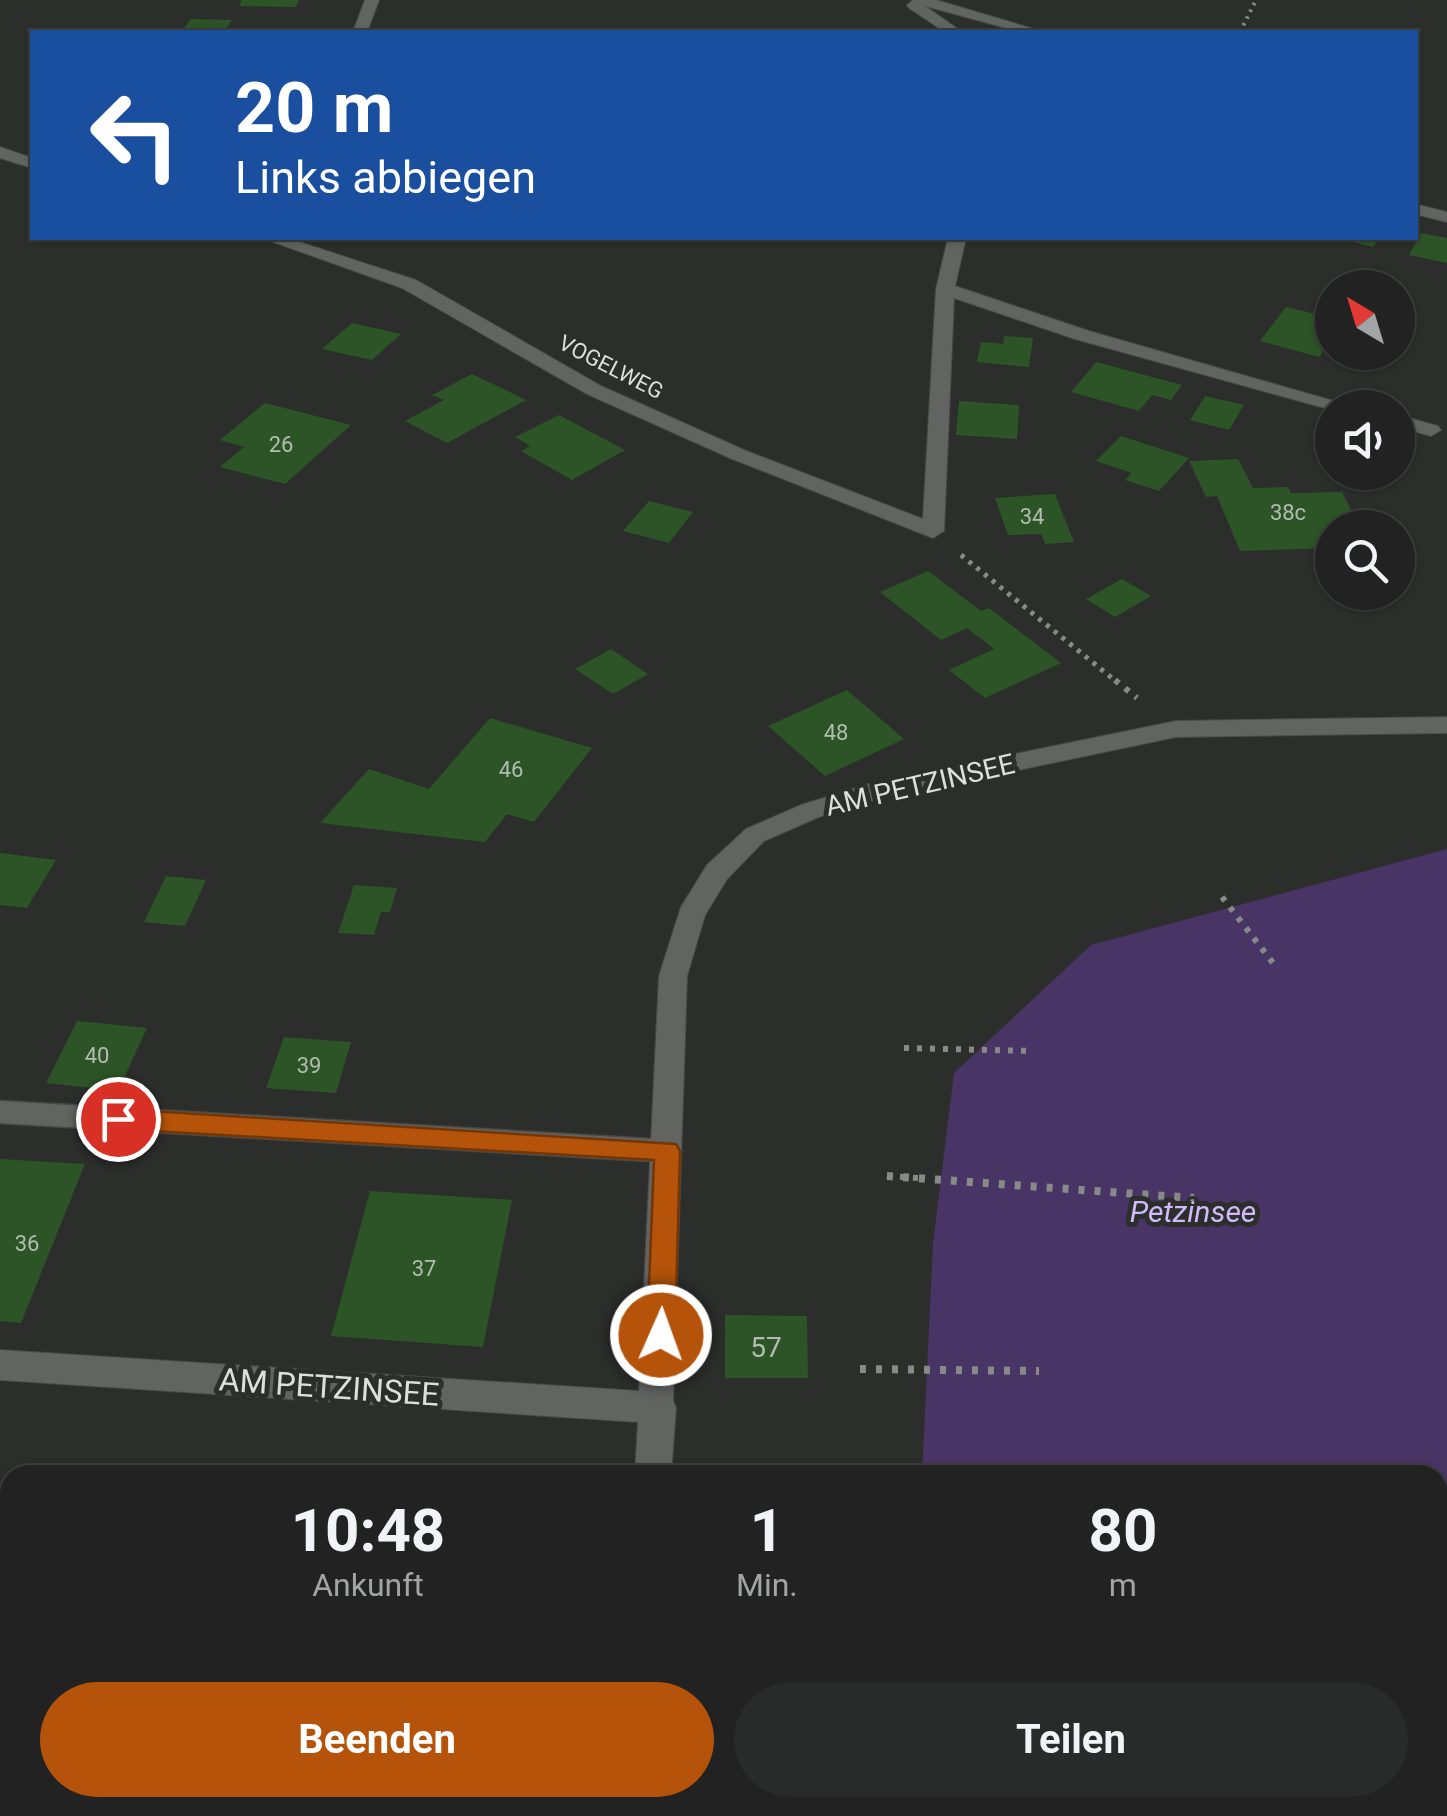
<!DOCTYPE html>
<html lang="de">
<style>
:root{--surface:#212221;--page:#292a2a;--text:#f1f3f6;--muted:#a2a4a5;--line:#3e3f3f;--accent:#b45309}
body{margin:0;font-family:Roboto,sans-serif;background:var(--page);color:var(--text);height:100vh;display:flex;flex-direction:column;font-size:38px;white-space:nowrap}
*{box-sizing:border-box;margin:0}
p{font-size:32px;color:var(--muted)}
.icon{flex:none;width:55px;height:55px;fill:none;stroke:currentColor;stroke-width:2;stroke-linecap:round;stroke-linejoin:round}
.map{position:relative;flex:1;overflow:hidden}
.side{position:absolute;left:0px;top:1465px;width:1448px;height:352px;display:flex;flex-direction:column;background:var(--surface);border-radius:30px 30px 0 0;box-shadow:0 2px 8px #0004,0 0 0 2px var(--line)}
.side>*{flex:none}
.top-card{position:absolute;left:30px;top:30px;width:1388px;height:210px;border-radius:0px;box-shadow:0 2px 8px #0004,0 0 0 2px var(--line);background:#1a4fa0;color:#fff;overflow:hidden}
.needle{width:65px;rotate:322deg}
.controls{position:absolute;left:1315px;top:270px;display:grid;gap:20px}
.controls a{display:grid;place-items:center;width:100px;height:100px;border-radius:50%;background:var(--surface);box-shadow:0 2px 8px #0004,0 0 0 2px var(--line);font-size:50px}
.pin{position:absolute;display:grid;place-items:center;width:85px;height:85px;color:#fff;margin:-42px;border:5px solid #fff;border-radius:50%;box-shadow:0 2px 10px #0007}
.me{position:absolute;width:110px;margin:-55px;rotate:2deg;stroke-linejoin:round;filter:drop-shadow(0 0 8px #0008)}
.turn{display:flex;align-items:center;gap:35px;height:210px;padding:0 40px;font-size:45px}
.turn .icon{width:130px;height:130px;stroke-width:2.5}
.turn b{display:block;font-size:70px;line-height:85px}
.eta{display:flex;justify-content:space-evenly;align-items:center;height:170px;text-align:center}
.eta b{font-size:60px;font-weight:700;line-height:70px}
.button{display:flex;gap:20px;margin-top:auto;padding:20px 40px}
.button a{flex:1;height:115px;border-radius:60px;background:var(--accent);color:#fff;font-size:40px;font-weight:700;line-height:115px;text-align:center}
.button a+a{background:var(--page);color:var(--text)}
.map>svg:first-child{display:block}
.water{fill:#493466}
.building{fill:#2d5427}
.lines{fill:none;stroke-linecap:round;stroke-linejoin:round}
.service-casing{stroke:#494a48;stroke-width:3}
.minor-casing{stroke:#494a48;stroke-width:2}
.path-far3{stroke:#888a88;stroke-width:4;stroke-dasharray:2.5 5;stroke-linecap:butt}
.path-far2{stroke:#888a88;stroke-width:5;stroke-dasharray:4 6;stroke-linecap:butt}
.path-far1{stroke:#888a88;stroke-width:6;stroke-dasharray:5 8;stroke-linecap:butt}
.path{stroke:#888a88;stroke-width:8;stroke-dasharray:6 10;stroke-linecap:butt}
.service{fill:#626462;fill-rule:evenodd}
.minor{fill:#626462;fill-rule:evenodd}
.route{fill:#b45309;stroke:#753606;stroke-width:2.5}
.labels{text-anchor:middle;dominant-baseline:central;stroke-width:10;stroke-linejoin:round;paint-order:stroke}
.far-street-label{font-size:22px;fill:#dddfdd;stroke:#2c2e2c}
.number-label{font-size:22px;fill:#b1bcb0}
.street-label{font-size:28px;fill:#dddfdd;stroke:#2c2e2c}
.near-number-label{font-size:28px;fill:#b1bcb0}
.water-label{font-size:30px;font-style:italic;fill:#d1bafa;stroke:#2c2e2c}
.near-street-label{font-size:32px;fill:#dddfdd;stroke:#2c2e2c}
</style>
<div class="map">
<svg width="1447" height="1816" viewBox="0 0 1447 1816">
<rect width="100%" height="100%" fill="#2c2e2c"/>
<path class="water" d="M1447,849V1816H907L908,1808H1438V1475H922L933,1243L954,1073L1091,945Z"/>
<path class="building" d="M242,0H299L296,7L239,6Z
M191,19L232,20L224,32H181Z
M1421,233L1447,238V263L1409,255Z
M1338,238H1379L1373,247Z
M1286,307L1332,318V338L1319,357L1260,341Z
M352,323L401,334L372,360L322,349Z
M1004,336L1033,338L1029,367L977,362L981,342L1003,344Z
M1096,362L1182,385L1171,400L1152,395L1139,411L1071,392Z
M472,374L526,400L447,443L405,421L444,400L432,395Z
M1205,396L1244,405L1229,430L1190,420Z
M959,401L1019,405L1017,439L956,435Z
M265,403L351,425L285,484L220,467L244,447L220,440Z
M559,415L625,450L572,480L521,451L530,446L515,437Z
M1121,436L1189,458L1159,491L1125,480L1132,473L1096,461Z
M1238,459L1253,488L1288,487L1291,493L1342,492L1360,528H1332V548L1240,551L1217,496L1206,497L1189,461Z
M1055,494L1074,542L1045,544L1041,534L1008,535L995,498Z
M649,501L693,512L669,543L623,531Z
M928,571L981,611L989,608L1061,663L985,698L949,670L994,649L967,628L941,640L880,592Z
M1122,579L1151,596L1115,617L1086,599Z
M611,649L648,674L613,694L575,669Z
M847,690L904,739L825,776L768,726Z
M490,718L592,748L534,822L507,814L485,842L320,823L369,769L429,789Z
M0,853L56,860L27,908L0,905Z
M166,876L206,880L185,926L144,922Z
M354,885L397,888L390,912H381L374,935L338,933Z
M77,1021L147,1028L118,1091L46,1083Z
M284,1037L351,1042L336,1093L266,1088Z
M0,1159L85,1164L21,1323L0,1321Z
M370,1191L512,1200L483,1347L331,1336Z
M725,1315L807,1316L808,1378H725Z
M272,1464L372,1472V1475H269Z"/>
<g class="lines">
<defs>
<path id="service" d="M0,1101L667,1140L677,1143L681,1151L677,1159L667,1162L0,1123Z"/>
<path id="minor" d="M365,0H379L367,32H353Z
M913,0H936L1044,32H1021L925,6L962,32H945L909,8L907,5Z
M0,147L32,158V168L0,158Z
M1415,204L1447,212V222L1415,214Z
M262,238H287L416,280L601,386L744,450L923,519L936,289L948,238H966L955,286L1089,331L1358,408L1332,410L1075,339L954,298L944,531L933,538L730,458L587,394L402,288Z
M1398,415L1438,426L1441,430L1431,436L1398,427Z
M1447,717V733L1176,737L871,801L819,817L764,841L727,879L705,915L687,976L673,1401L676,1408L671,1475H635L638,1422L0,1380V1350L639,1391L659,976L681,907L707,865L746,829L801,805L868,784L1176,721Z
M604,1808H644V1816H604Z"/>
</defs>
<use href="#service" class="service-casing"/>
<use href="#minor" class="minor-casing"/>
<path class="path-far3" d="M1240,32L1256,0"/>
<path class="path-far2" d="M961,555L1118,683"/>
<path class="path-far1" d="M1115,680L1137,698
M1222,897L1273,963
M904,1048L1033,1051
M887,1176L918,1178"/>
<path class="path" d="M887,1176L1194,1198
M860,1369L1039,1371"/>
<use href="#service" class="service"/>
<use href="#minor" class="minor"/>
</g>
<path class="route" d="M118,1109L676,1144L680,1151L675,1335L671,1343L661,1347L651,1343L647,1335L654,1160L118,1129L109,1126L105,1119L109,1112Z"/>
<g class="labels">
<g class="far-street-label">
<text transform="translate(611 367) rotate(27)">VOGELWEG</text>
</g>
<g class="number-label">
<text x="281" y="444">26</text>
<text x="1288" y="512">38c</text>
<text x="1032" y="516">34</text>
<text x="836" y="732">48</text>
<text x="511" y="769">46</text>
<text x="97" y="1055">40</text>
<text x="309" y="1065">39</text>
<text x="27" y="1243">36</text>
<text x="424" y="1268">37</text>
</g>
<g class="street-label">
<text transform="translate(920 785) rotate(-13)">AM PETZINSEE</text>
</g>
<g class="near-number-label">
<text x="766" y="1347">57</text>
</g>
<g class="water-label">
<text x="1193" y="1211">Petzinsee</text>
</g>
<g class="near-street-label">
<text transform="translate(329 1387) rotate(4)">AM PETZINSEE</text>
</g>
</g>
</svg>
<div class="controls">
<a><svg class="needle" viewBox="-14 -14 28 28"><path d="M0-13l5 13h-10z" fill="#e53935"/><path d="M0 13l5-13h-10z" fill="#a2a4a5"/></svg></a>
<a><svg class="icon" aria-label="sound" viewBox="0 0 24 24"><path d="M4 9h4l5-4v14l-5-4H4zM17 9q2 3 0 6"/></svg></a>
<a><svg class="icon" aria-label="search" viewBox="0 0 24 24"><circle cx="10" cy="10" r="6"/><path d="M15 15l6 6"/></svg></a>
</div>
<div class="pin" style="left:118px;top:1119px;background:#d93025"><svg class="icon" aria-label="arrive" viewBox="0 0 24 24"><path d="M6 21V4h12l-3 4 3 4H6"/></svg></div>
<svg class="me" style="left:661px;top:1335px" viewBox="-20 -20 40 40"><circle r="17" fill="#b45309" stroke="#fff" stroke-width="3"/><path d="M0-11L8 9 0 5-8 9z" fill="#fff"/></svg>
<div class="top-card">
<div class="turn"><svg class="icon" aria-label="left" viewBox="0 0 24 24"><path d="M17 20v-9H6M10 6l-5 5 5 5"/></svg><div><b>20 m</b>Links abbiegen</div></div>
</div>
<section class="side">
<div class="eta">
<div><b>10:48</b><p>Ankunft</p></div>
<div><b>1</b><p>Min.</p></div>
<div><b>80</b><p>m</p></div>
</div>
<div class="button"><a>Beenden</a><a>Teilen</a></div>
</section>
</div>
